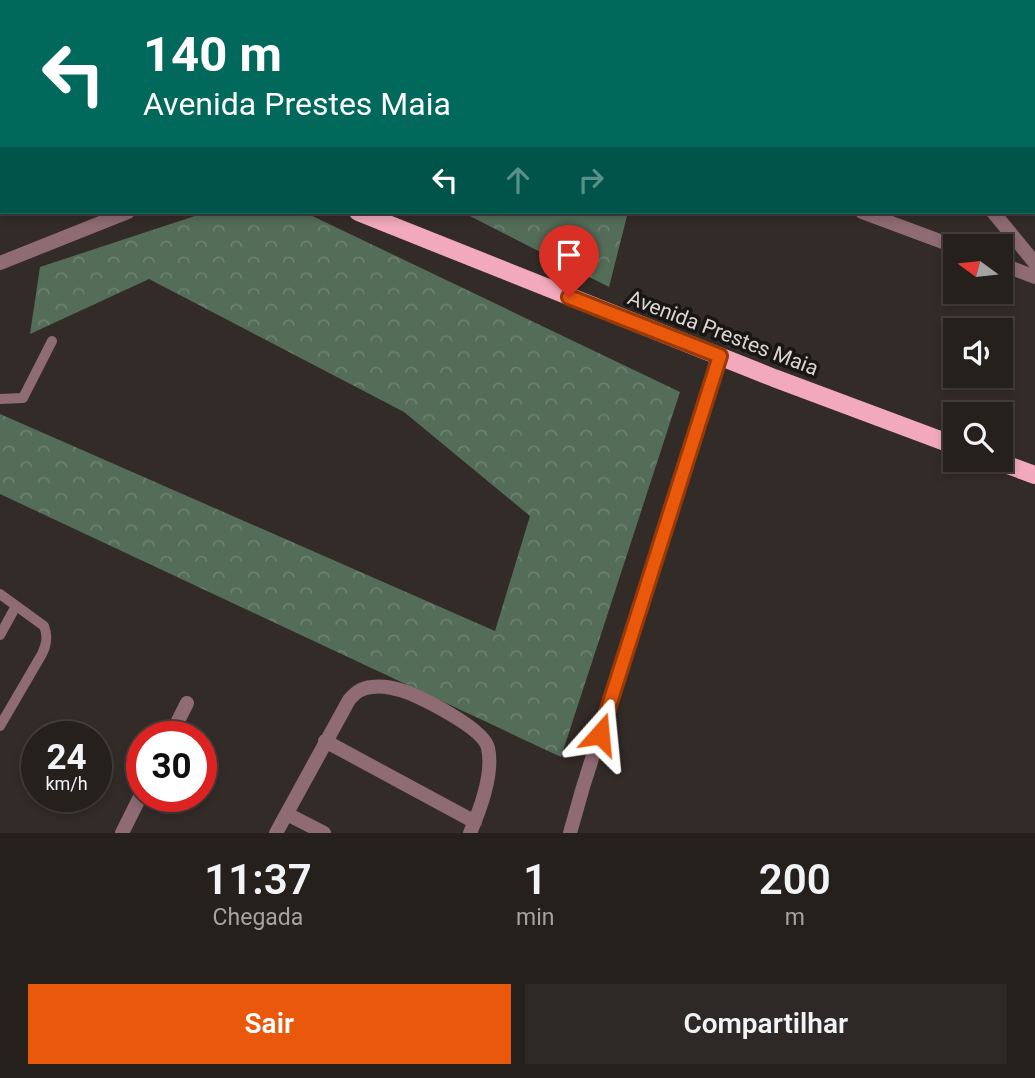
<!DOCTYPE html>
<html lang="pt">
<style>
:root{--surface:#26201d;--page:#2e2826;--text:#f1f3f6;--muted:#a4a3a4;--line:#423e3b;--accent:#ea580c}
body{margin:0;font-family:Roboto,sans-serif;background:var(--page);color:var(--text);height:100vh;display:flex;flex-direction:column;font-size:26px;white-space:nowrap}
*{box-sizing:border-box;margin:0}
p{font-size:23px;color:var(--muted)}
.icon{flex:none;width:38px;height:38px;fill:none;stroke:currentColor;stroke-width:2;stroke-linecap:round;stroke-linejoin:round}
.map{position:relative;height:833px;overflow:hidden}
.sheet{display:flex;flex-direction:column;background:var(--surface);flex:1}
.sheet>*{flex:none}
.banner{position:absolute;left:0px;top:0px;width:1036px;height:214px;box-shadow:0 4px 10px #0003,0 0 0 2px var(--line);background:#00695c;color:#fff;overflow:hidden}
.needle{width:46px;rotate:285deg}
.fabs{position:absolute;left:943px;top:234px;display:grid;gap:14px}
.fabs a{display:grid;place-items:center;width:70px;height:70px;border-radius:0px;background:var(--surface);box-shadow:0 4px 10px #0003,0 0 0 2px var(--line);font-size:35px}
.speed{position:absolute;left:21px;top:721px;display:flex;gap:14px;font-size:35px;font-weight:700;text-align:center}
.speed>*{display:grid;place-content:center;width:91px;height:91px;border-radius:50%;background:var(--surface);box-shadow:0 4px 10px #0003,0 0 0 2px var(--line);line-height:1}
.speed small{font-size:18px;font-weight:400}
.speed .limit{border:10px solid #d22;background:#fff;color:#111}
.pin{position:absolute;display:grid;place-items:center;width:60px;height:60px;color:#fff;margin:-72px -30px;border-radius:50% 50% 50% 0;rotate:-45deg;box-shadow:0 0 7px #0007}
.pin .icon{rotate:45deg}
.me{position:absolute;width:77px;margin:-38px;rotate:18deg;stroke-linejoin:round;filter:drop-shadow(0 0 5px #0008)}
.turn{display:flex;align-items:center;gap:24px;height:147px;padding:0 28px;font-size:32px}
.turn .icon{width:91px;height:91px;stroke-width:2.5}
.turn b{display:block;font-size:49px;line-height:60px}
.lanes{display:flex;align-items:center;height:66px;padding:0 28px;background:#0003;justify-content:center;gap:35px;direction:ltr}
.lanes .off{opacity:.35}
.eta{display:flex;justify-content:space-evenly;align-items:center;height:119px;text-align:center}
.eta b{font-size:42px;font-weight:600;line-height:49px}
.action{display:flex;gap:14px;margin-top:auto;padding:14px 28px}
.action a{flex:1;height:80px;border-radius:0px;background:var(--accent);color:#fff;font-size:28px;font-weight:600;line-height:80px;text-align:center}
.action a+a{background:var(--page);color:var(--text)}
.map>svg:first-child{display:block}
.forest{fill:url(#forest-crowns)}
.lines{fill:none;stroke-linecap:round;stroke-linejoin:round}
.stream{stroke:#527481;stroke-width:5}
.service{stroke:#8f6b74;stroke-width:10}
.minor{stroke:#8f6b74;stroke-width:14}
.primary{stroke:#f1a9bb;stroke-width:18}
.route-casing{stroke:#983908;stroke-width:18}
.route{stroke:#ea580c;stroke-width:12}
.labels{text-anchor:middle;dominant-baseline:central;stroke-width:7;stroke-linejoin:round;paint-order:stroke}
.street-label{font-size:21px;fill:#dad4d2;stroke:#181513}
</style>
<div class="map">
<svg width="1035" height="833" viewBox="0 0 1035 833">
<defs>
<pattern id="forest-crowns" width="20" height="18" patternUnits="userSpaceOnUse" patternTransform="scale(1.75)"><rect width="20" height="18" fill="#546d59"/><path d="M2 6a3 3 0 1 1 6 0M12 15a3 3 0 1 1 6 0" fill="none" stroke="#6c8170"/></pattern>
</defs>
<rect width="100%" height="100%" fill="#332b27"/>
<path class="forest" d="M139,0H373L141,2Z
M445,0H558L561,2H444Z
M207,212H304L680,392L561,757L0,494V414L495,631L530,516L404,412L149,279L30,334L40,267Z
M462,212H628L609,287Z"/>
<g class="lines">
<path class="stream" d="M5,2L7,0
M0,7L2,5"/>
<path class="service" d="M601,0L603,1
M401,2L402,0
M0,399L23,398L52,341
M0,594L44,626C48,636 47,644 42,654L0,726
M0,635L16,606"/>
<path class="minor" d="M821,0L822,2
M862,212L956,247
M993,212L1035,263
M0,263L128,212
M1001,264L1035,277
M170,737L187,703
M325,741L475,822
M287,814L324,833
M122,833L142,793
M276,833L349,700C356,692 361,688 372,687C383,685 399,689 409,693C428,701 484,729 488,748C494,774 480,810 470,833
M570,833L583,787L720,356"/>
<path class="primary" d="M116,0L117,2
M358,212L774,378L956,446
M994,460L1035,475"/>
</g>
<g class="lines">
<defs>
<path id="route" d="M569,297L720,356L600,734"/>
</defs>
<use href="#route" class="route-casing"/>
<use href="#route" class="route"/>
</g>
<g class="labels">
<g class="street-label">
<text transform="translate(723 333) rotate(21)">Avenida Prestes Maia</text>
</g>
</g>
</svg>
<div class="fabs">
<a><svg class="needle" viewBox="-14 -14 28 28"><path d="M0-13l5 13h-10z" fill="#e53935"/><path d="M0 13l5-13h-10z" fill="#a4a3a4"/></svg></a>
<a><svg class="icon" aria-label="sound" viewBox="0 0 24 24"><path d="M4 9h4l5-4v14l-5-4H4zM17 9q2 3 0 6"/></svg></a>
<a><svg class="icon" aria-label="search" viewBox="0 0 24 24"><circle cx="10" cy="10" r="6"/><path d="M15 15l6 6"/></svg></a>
</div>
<div class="speed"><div>24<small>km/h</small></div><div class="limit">30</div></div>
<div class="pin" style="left:569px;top:297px;background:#d93025"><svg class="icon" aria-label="arrive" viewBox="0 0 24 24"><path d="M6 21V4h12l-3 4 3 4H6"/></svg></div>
<svg class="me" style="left:600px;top:734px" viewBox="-20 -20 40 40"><path d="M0-17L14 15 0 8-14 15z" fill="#ea580c" stroke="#fff" stroke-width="4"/></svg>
<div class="banner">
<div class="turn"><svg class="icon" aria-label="left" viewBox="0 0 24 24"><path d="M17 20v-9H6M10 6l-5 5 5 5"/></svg><div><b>140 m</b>Avenida Prestes Maia</div></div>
<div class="lanes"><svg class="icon" aria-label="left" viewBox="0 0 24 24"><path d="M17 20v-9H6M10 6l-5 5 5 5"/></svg><svg class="icon off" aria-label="ahead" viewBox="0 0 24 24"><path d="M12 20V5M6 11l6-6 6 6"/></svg><svg class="icon off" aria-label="right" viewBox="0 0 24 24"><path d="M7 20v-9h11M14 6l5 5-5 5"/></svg></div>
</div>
</div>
<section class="sheet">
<div class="eta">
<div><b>11:37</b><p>Chegada</p></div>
<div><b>1</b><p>min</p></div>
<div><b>200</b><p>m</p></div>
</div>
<div class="action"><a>Sair</a><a>Compartilhar</a></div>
</section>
